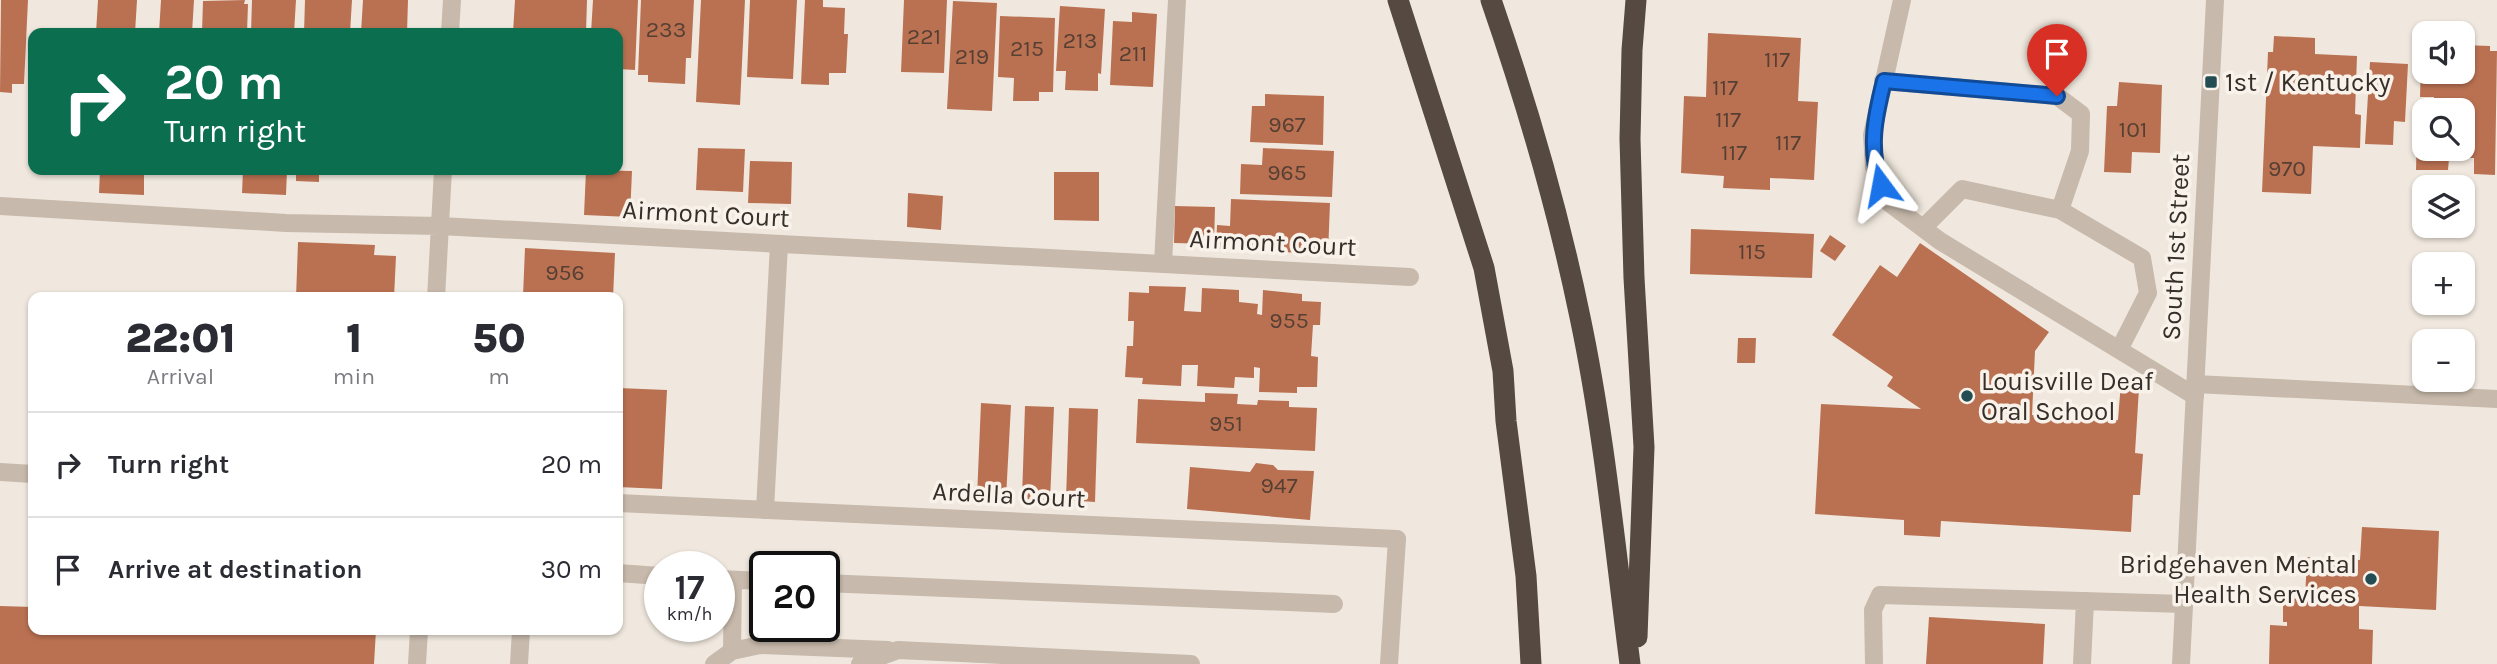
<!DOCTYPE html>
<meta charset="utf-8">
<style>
:root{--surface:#fff;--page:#f2f2f3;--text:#2b2b33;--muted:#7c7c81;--line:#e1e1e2}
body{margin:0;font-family:Karla,sans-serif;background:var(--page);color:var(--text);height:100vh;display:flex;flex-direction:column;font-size:26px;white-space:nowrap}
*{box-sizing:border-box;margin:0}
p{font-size:23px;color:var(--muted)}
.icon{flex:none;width:38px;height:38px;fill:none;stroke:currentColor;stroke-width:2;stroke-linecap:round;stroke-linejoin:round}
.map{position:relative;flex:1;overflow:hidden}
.sheet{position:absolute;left:28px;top:292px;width:595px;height:343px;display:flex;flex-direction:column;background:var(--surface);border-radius:14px;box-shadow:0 2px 5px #0004}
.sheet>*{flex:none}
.banner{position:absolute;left:28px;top:28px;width:595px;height:147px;border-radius:14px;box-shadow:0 2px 5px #0004;background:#0b6e4f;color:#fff;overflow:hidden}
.controls{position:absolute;left:2412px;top:21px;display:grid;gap:14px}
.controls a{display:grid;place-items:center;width:63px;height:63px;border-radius:14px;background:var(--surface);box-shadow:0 2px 5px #0004;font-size:35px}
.speed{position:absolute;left:644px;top:551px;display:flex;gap:14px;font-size:35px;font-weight:700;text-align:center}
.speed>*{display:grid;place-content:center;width:91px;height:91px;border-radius:50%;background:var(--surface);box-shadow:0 2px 5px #0004;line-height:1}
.speed small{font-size:18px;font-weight:400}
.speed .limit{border:4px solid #111;border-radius:10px;background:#fff;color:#111}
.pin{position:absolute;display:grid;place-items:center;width:60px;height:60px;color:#fff;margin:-72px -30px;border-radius:50% 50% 50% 0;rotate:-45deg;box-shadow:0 0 7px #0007}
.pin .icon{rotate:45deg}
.me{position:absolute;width:77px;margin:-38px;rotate:347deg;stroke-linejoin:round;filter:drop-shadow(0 0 5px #0008)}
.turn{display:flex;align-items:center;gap:24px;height:147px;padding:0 21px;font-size:32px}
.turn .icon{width:91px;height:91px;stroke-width:2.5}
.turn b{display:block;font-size:49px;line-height:60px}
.eta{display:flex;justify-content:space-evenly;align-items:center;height:119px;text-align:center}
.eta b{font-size:42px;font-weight:800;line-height:49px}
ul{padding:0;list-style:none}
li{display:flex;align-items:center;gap:21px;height:105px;padding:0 21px;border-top:2px solid var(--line)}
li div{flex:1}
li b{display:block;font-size:26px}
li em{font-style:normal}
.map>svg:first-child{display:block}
.building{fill:#ba7152}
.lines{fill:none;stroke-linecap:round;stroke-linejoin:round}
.service{stroke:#c7b9ab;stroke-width:18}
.minor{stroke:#c7b9ab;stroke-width:18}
.tertiary{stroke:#c7b9ab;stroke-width:18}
.motorway{stroke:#554941;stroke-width:21}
.route-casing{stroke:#114b97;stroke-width:18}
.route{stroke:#1a73e8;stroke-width:12}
.poi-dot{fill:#234d53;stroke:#f8f2ea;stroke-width:2.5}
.labels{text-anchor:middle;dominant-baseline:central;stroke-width:7;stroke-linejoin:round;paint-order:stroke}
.number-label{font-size:23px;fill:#563f33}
.poi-label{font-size:26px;fill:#352e29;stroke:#f8f2ea;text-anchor:start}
.street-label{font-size:26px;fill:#352e29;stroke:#f8f2ea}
</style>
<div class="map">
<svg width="2497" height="664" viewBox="0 0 2497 664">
<rect width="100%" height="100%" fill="#f0e8de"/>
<path class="building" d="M1,0H28L24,84H12V93L0,92Z
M98,0H137L135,33H96Z
M161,0H194L192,33H159Z
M245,0L244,4H248L247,33H202L203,1Z
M252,0H296L294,33H251Z
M305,0H352L350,33H304Z
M363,0H408L407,33H361Z
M515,0H587L586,33H513Z
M593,0H638L635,70L618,69V33H591Z
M641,0H694L691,58H686L685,84L648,82V75H638Z
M701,0H745L740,105L696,102Z
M750,0H797L793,79L747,77Z
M805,0H823V7L845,8L844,34H848L846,73H829V85L801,84Z
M904,0H947L944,73L901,72Z
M953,1L997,3L992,111L947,109Z
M1060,6L1105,9L1101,74L1098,73V91L1065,90L1066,71H1056Z
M1132,12L1157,14L1153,87L1110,85L1113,21L1132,22Z
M1000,16L1055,18L1053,92H1039V101H1013L1014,78L998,77Z
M1708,33L1801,38L1798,101L1818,102L1814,180L1770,178V190L1723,188L1724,176L1681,173L1684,96L1706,97Z
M2274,36L2315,38V54L2357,56L2355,114L2361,115L2360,148L2313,146L2311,194L2262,192L2268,52H2273Z
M2462,45L2490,46V51H2497L2495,175L2474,174V158H2449L2448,170H2416L2417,130H2424V149H2462V110H2434V97H2420L2421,60L2418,59V48H2424V72H2462Z
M2370,62L2408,64L2405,122L2394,121L2393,145L2365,144Z
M2119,82L2162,85L2160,153L2132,152L2131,173L2104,172L2107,106H2117Z
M1265,94L1324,96L1323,145L1250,142L1252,106H1265Z
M698,148L745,149L743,192L696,190Z
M1263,148L1334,151L1332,197L1240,194L1241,164L1262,165Z
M750,161L792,162L791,204L748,203Z
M100,170H144V195L99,193Z
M243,170H287L286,195L242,193Z
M296,170H319V182L296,181Z
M586,170L632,171L630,217L584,215Z
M1054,172H1099V221L1054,220Z
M908,193L943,196L941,230L907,227Z
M1231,199L1330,203L1328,254L1216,249L1217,225L1230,226Z
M1175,206L1215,207L1214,244L1174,243Z
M1691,229L1814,234L1812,278L1690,274Z
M1830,235L1846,246L1835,261L1820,251Z
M298,242L375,245L374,255L396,256L394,298H296Z
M1920,243L2049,332L2035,351L2032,415L2118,420L2121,382L2139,388L2135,453L2143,454L2140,495H2133L2131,532L1941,521L1940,537L1904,535V520L1815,514L1821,404L1921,409L1887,386L1893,377L1832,335L1880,265L1897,277Z
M525,248L615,253L613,298L523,296Z
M1149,286L1186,287L1184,311L1201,312L1202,288L1239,290V302L1258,304L1257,314L1262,315L1263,290L1302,294V301L1321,302L1320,325H1313L1311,356L1318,357L1317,387H1297V393L1259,392L1260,368L1254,367V378L1235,377L1234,388L1197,386L1198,365H1182L1181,386L1142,384L1143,378L1125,377L1127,346H1133L1134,321H1128L1129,292L1149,293Z
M1738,338H1756L1755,363H1737Z
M618,388L667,390L662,489L618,487Z
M1205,393L1238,394L1237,404L1257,405L1258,400L1289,401V407L1317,408L1315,451L1136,443L1138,399L1205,402Z
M981,403L1011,405L1006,498L977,497Z
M1025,406L1054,407L1050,501L1022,499Z
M1069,408L1098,409L1095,502L1066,500Z
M1256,463L1273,465L1278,470L1314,471L1310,520L1187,509L1190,467L1250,472Z
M2362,527L2439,531L2436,610L2359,606V629L2373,630L2372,664H2269L2270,625L2287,626V622H2283V598L2305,599L2307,557L2360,560Z
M0,606L33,607V630H376L374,664H0Z
M1929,617L2045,624L2043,664H1926Z"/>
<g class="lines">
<path class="service" d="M1902,0L1872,135L1874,167L1888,202L1940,241L2195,396
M1883,81L2057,96L2081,114L2080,151L2060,210L2142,258L2148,293L2119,350
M1923,228L1962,189L2060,210
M1163,263L1177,0
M2195,384L2497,399
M765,510L779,244
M618,573L660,576
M719,579L765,581
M824,583L1334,604
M732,651L733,580
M519,664L521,630
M714,664L732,651L760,645L888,650
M860,664L898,650L1191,664
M1874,664L1873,610L1880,595L2184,604
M2082,664L2085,601"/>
<path class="minor" d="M450,33L452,0
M0,206L286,223L440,226L1410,277
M436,298L443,170
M0,472L33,474
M618,503L1397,539
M417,664L419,630"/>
<path class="tertiary" d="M1389,664L1397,539
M2181,664L2215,0"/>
<path class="motorway" d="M1398,0L1484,268L1503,371L1506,421L1526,576L1531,664
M1491,0C1527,104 1558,210 1580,317C1604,431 1615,548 1630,664
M1636,0L1632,50L1630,139L1634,278L1644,447L1637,637"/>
</g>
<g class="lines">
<defs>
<path id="route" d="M1881,185C1868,149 1875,117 1884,81L2057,96"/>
</defs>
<use href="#route" class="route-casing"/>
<use href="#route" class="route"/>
</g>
<g class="poi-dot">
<rect x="2204" y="75" width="14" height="14" rx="3.5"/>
<circle cx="1967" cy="396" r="7"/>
<circle cx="2371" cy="579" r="7"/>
</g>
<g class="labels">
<g class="number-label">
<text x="666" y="29">233</text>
<text x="924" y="36">221</text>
<text x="1080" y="40">213</text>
<text x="1027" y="48">215</text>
<text x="1133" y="53">211</text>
<text x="972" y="56">219</text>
<text x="1777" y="59">117</text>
<text x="1725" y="87">117</text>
<text x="1728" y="119">117</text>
<text x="1287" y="124">967</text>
<text x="2133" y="129">101</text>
<text x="1788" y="142">117</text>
<text x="1734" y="152">117</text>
<text x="2287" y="168">970</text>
<text x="1287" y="172">965</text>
<text x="1752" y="251">115</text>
<text x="565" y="272">956</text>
<text x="1289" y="320">955</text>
<text x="1226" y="423">951</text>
<text x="1279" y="485">947</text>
</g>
<g class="poi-label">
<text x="2225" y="82">1st / Kentucky</text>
<text x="1981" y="381">Louisville Deaf<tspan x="1981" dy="30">Oral School</tspan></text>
<text x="2357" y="564" text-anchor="end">Bridgehaven Mental<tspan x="2357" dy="30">Health Services</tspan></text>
</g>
<g class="street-label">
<text transform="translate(706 214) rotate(3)">Airmont Court</text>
<text transform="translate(1273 243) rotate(3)">Airmont Court</text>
<text transform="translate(2176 247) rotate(-87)">South 1st Street</text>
<text transform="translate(1009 495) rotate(3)">Ardella Court</text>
</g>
</g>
</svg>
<div class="controls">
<a><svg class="icon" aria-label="sound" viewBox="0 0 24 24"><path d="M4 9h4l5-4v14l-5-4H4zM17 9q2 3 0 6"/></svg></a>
<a><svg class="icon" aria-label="search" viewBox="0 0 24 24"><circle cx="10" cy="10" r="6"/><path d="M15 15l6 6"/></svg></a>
<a><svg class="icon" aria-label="layers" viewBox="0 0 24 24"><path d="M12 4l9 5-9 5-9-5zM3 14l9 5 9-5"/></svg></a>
<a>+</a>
<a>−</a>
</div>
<div class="speed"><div>17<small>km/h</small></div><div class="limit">20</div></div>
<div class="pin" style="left:2057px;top:96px;background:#d93025"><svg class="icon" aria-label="arrive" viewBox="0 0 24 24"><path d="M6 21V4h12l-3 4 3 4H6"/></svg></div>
<svg class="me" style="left:1881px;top:185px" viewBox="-20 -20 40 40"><path d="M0-17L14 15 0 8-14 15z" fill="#1a73e8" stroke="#fff" stroke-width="4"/></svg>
<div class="banner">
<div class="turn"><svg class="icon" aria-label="right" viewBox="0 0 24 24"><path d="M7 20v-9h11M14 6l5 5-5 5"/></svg><div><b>20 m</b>Turn right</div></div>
</div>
<section class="sheet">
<div class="eta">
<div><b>22:01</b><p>Arrival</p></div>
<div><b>1</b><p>min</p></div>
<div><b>50</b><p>m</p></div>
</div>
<ul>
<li><svg class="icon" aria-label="right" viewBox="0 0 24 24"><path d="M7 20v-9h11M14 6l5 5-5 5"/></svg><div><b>Turn right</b></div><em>20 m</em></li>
<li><svg class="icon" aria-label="arrive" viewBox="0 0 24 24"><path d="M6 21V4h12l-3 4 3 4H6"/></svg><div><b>Arrive at destination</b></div><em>30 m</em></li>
</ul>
</section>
</div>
